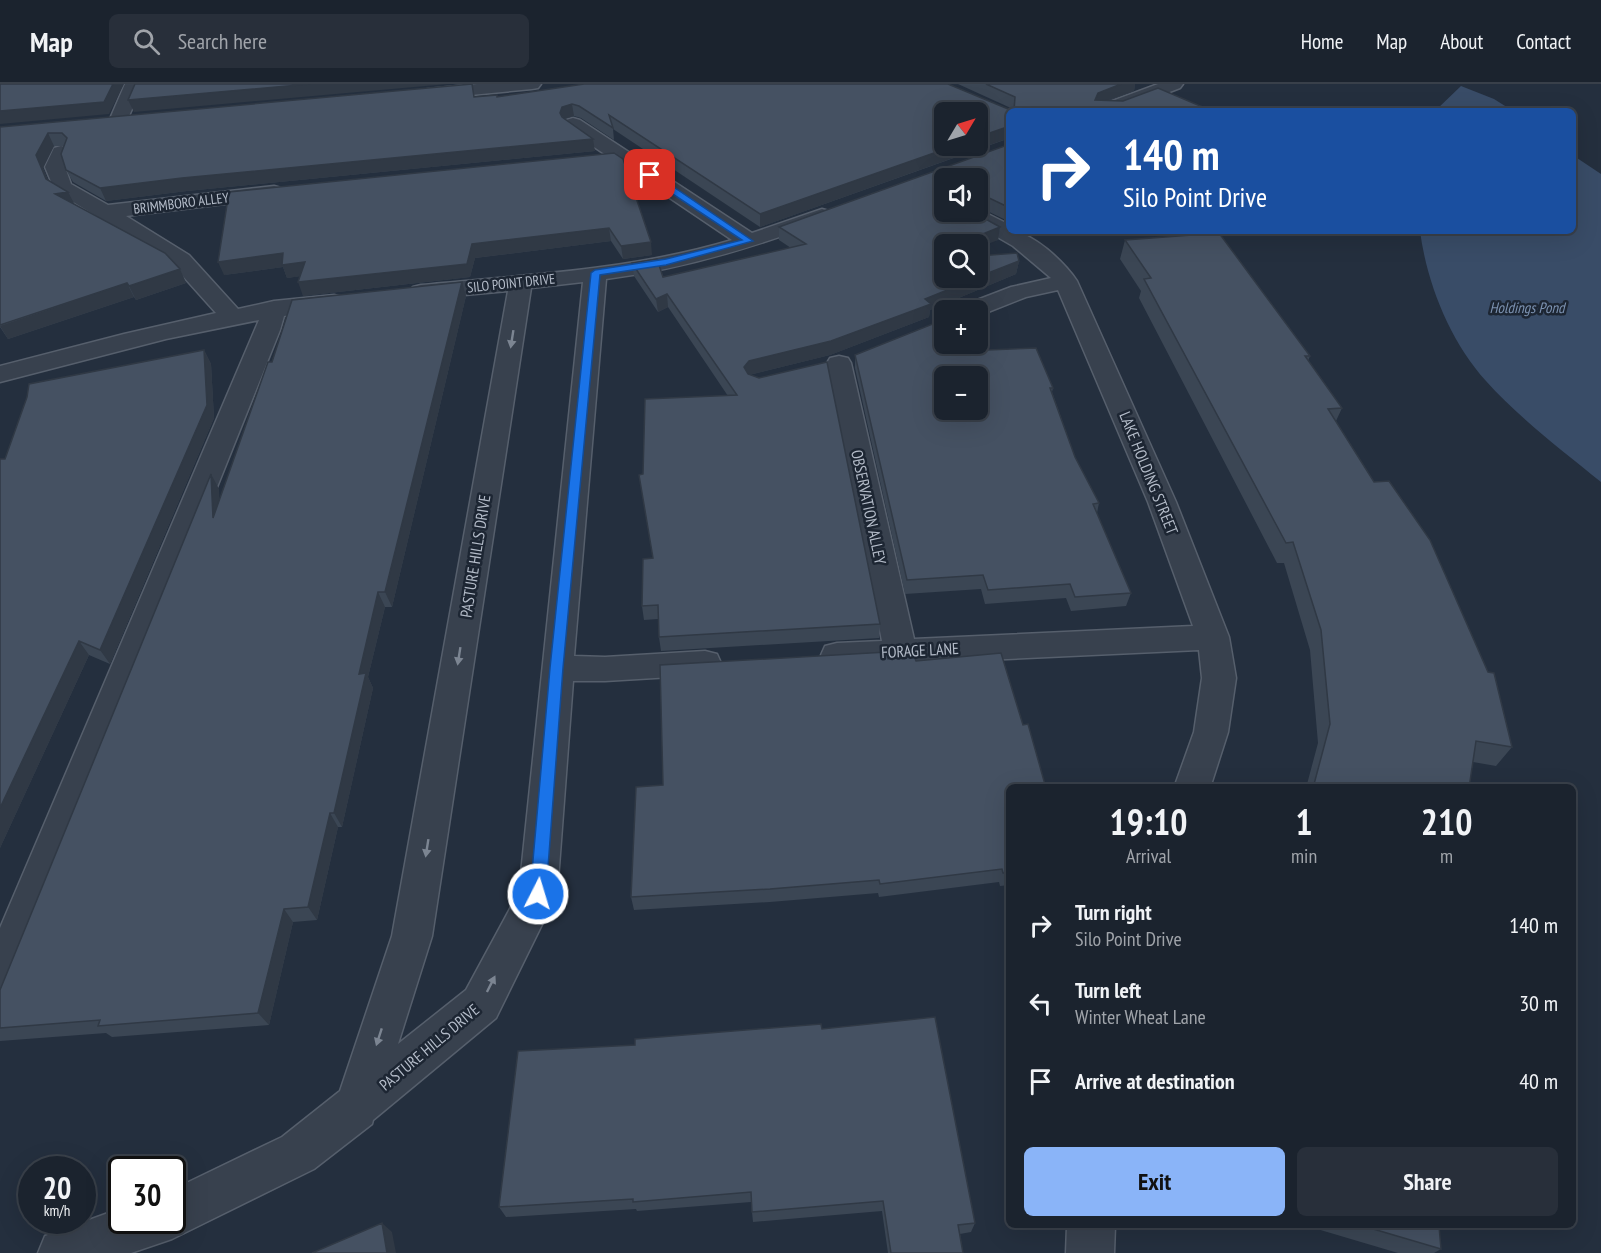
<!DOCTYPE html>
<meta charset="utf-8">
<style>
:root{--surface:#1b232e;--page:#282f3a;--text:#f1f3f6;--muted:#a0a4aa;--line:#39404a;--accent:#8ab4f8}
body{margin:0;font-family:"PT Sans Narrow",sans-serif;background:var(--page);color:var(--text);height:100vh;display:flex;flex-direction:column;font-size:22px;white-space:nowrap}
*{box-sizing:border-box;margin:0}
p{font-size:20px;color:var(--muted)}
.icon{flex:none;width:33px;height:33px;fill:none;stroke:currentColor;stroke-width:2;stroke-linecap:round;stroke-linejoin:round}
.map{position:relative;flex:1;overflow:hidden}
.side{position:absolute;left:1006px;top:700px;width:570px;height:444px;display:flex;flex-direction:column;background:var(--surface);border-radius:9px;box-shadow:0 6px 24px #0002,0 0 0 2px var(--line)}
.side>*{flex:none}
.top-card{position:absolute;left:1006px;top:24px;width:570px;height:126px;border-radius:9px;box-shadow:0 6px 24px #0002,0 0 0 2px var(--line);background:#1a4fa0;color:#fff;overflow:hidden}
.needle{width:39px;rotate:52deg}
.controls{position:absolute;left:934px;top:18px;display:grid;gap:12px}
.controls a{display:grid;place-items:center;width:54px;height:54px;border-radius:9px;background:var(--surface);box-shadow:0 6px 24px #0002,0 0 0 2px var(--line);font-size:30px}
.speed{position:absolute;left:18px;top:1072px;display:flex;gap:12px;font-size:30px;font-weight:700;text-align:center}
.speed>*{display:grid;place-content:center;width:78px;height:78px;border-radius:50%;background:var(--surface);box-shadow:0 6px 24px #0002,0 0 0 2px var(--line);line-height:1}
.speed small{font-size:15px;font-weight:400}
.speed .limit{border:3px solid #111;border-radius:9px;background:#fff;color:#111}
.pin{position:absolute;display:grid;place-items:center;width:51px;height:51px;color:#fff;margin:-26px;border-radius:12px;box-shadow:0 3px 9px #0006}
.me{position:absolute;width:66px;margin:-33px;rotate:5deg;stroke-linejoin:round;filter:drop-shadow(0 0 4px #0008)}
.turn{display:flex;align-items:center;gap:21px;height:126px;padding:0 18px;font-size:27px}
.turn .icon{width:78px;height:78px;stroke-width:2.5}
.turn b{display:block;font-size:42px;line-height:51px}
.eta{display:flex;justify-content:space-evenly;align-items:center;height:102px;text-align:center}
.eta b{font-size:36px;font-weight:800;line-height:42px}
.cta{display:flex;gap:12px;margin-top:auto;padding:12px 18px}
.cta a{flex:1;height:69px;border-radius:9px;background:var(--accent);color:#111;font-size:24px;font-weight:800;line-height:69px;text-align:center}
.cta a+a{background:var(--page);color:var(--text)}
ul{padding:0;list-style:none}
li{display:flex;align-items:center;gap:18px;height:78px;padding:0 18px}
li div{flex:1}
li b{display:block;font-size:22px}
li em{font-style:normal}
header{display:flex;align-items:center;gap:36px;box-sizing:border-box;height:84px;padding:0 30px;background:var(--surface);border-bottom:2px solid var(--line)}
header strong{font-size:28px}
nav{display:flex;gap:33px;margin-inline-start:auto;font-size:21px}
.search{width:420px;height:54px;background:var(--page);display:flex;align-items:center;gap:15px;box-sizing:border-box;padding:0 21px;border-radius:9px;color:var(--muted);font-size:22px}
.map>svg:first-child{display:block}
.water{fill:#394c67}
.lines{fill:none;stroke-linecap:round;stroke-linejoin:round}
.minor-casing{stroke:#565f6c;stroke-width:3}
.minor{fill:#38414e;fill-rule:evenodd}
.wall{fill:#3b4654}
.shaded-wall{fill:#303945}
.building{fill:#455162;stroke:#303945;stroke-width:1.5;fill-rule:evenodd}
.oneway{fill:#7c8592}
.route{fill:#1a73e8;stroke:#114b97;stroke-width:1.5}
.labels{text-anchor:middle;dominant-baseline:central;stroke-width:5;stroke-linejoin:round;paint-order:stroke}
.far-street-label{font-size:14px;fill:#b4bcc9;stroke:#1d2633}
.far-water-label{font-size:15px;font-style:italic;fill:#7c92b1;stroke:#1d2633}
.street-label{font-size:16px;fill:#b4bcc9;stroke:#1d2633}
</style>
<header>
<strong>Map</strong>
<div class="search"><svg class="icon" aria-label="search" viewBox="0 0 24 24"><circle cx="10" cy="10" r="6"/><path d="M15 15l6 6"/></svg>Search here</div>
<nav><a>Home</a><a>Map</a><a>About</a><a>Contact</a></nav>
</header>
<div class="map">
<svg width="1601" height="1169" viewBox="0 0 1601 1169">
<rect width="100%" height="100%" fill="#242f3e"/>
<path class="water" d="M1461,2L1494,15L1513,27H1435Z
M1574,72L1601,90V398C1564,368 1518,333 1486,297C1450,257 1427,200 1420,147H1574Z"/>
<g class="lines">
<defs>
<path id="minor" d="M125,0H143L125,41H111L109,37Z
M477,0H541L538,4L532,5L429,15L423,14L420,10L423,6L429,5Z
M1158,0H1183L1180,4L1120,27H1094L1096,23Z
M573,34L580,36L752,149L822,125L829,127L833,131L829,135C756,163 683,185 606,195L574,572L605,573L705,567L717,570L721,579L717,588L705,591L605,597H573L557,810L496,934L373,1036L372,1040L314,1085L172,1155L131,1169H38L45,1152L122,1124V1137H172V1106L282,1053L340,1007L392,852L508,207L421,215L413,213L409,208L413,203L421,201C525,191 632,186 732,156L566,44L564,40L566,36ZM583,198L519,808L466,906L398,960L432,852L531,204Z
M61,62L68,64L71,68L65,83L71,100L108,121L274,102L281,104L284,108L281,112L274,114L126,132L189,171L238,225L274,217L334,211L342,213L346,218L342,223L284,232L280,246L21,892L15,906L0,911V844L259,236L166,255L0,298V282L124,250L216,229L173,181L143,160L55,107L45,83L54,64Z
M978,125L1010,141V147C1032,147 1065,179 1077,197L1176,418L1229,553L1236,594L1228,648L1210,704H1174L1194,648L1202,594L1199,566L837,583L825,580L821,571L825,562L837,559L882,557L827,279L830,274L839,272L848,274L851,279L914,555L1193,542L1148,418L1058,206L1026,213L978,232V226H960L964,221L1011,203L1051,194L1013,162L961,132L957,128H978Z
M1067,1142H1115L1114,1169H1066Z"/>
</defs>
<use href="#minor" class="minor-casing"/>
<use href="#minor" class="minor"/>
</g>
<path class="wall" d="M958,0H1135L1134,7L1107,17L1212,27H1010V54L760,143L613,45L614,56L581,34L574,32L565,35L595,67L187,107L106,117L73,98L66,86L64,62H54L43,84L48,96L74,121L180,185L186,199L136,216L134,213L8,255L0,243V43L474,13H497L1013,27V25Z
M1010,60V138L979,123L978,124V94H945V128L1000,143L998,156L978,160L945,194L1019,177L1016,190L930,226L929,233L830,271L749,291L880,540L879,554L661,567L659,553L658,535L644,536L642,522L653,474L643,390L728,312L668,223L658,228L634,192L632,179L663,193L791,164L779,156V143Z
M614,69L652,171L623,175L611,157L475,174L470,193L303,212L300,192L287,194L283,183L224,191Z
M1125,156L1310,272L1308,277L1342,324L1336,337L1512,663L1496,682L1473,678L1469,704H1306L1318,659L1310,566L1284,479H1277L1139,214L1141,207L1120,175Z
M466,212L392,523H385L368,593L373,604L342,743H338L317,836L293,838L269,941L112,953L106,949L0,957V906L219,405V417L272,278Z
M204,266L211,280L214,334L110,580L89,571L0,764V375H5L27,313Z
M987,266L1053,304L1052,308L1075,373L1099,419L1097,429L1131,509L1126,522L1071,527L1066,514L985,520L981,505L905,510L855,284V271Z
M888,575L916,577L1010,704V801L1000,802L999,798L879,813L878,809L770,818L634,826L631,813L663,701Z
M822,945L975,1139L971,1148L960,1150L963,1169H888L882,1127L753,1138L751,1118L637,1127L636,1125L506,1133L499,1123L635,961Z
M1307,1142H1439L1441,1165L1434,1169H1398Z"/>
<path class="shaded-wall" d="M113,0H124L109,30L0,40V27Z
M310,0H448L134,28L128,16Z
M1121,0H1135L1134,7L1095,21V16L1098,9Z
M572,20L574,32L564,35L560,29L562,23Z
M1010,42L1009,54L760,143V130L954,62H978V53Z
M48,49L54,62L43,84L53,108L46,95L36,71Z
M593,55L595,67L187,107L106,117L100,104L182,94Z
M68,108L75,121L55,110Z
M981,110L979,123L978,124V112Z
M1000,143L998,156L978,164V160H963V158Z
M609,144L611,157L475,174L470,193L303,212L298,198L472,160Z
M651,158L652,171L623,175L621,162Z
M283,169L305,178L310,191L287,194L283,183L224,191L218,178Z
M1019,177L1016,190L930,226L929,233L830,271L749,291L744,297V283L749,277L925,215Z
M180,185L186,199L136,216L129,202Z
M462,198L466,212L392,523L385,508Z
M127,199L134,213L8,255L0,242Z
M667,210L668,223L658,228L656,215Z
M204,266L211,280L214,334L110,580L100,566Z
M211,390L219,405L221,449L213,434Z
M378,508L385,523L368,593L373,604L342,743L334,729L359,590Z
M79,557L89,571L0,764V724Z
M330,729L338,743L317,836L308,823Z
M284,825L293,838L269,941L258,929Z
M382,1139L392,1148L396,1169H387Z"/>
<path class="building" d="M0,0H113L104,18L0,27Z
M135,0H310L128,16Z
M472,0L474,13L497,11V13L584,0H948L1013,27H1010V42L978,53V28H945V62H954L760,130L609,31L613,44L579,22L572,20L562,23L560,29L562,33L593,55L182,94L100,104L66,86L61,70L67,54L62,49H48L36,71L46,95L68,108L55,110L165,169L180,185L129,202L127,199L0,241V43Z
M986,0H1121L1098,9L1095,16L1123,17L1158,4L1212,27H1014L1015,13Z
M1010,60V124L981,110L978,112V94H945V128H973L1000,143L963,158L968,160H945V194H977L925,215L931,220L831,257L749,277L744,283L748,290L759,294L827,278L880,540L659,553L658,521L642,522L643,475L653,474L639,391L643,390L645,315L737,311L667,210L656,215L632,179L657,175L663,193L806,160L779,143Z
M614,69L623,75L651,158L621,162L609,144L472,160L467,180L298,198L305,178L282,181L283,169L218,178L229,108Z
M1219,149L1310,272H1305L1342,324L1328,325L1374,398L1389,397L1430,456L1488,588L1494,589L1512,663L1476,657L1469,704H1313L1330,640L1321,546L1293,458L1286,459L1144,195L1151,194L1125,156Z
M1017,169L1019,177L978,193V172Z
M462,198L385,508H378L359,590L366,589L334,729H330L308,823L284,825L258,929L98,942L100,936L0,944V906L211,390L213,434L268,278H272L292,216Z
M945,235V260H978V259L987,266L1036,264L1053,304H1050L1075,373L1099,419L1093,420L1131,509L1075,513L1070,500L988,506L983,491L907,496L855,271ZM945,292H978V326H945Z
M204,266L207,321L100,566L79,557L0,724V375H5L27,313L29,300Z
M887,568L888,575L914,572L916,577L1001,569L1023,641L1028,640L1046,704H1010V789H1003L1002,785L880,800L879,796L770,805L631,813L636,703L663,701L660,581Z
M935,933L975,1139L958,1141L963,1169H891L883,1117L752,1128L751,1108L633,1118V1115L499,1123L518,967L635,961V955L821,940L822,945Z
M382,1139L387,1169H312Z
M1363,1142H1439L1441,1165Z"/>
<defs><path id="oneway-solid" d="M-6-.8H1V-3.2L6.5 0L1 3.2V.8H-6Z" transform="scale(1.5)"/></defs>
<g class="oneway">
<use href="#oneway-solid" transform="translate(512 255) rotate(99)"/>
<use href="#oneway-solid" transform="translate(459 572) rotate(99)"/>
<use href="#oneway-solid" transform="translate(427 764) rotate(99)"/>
<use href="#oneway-solid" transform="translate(491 900) rotate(-63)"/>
<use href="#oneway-solid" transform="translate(379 953) rotate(108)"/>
</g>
<path class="route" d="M647,89H653L753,157L666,181L600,191L563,584L546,810L543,815L538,817L532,815L530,810L550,584L591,189L595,186L666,175L742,156L647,93Z"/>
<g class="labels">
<g class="far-street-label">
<text transform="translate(181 119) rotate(-7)">BRIMMBORO ALLEY</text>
<text transform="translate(511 199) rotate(-6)">SILO POINT DRIVE</text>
</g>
<g class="far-water-label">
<text x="1527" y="223">Holdings Pond</text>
</g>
<g class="street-label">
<text transform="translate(1149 389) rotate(68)">LAKE HOLDING STREET</text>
<text transform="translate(869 423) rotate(78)">OBSERVATION ALLEY</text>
<text transform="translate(475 472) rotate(-81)">PASTURE HILLS DRIVE</text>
<text transform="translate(920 566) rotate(-3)">FORAGE LANE</text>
<text transform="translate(429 963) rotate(-40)">PASTURE HILLS DRIVE</text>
</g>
</g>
</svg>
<div class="controls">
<a><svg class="needle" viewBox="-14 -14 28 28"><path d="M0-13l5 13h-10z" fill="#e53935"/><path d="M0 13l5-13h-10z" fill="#a0a4aa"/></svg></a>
<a><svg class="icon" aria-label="sound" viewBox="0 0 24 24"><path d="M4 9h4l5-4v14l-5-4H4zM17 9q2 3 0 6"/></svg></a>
<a><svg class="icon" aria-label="search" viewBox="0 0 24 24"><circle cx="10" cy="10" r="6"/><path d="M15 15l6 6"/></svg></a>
<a>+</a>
<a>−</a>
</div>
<div class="speed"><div>20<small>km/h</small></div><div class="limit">30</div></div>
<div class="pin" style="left:650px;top:91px;background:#d93025"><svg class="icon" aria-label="arrive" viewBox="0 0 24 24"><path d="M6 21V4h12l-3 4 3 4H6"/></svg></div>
<svg class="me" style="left:538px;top:810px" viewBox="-20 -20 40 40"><circle r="17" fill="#1a73e8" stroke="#fff" stroke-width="3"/><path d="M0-11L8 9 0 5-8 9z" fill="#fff"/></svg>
<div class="top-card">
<div class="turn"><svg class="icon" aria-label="right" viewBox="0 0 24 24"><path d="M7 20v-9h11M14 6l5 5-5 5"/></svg><div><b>140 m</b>Silo Point Drive</div></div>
</div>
<section class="side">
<div class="eta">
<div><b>19:10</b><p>Arrival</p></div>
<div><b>1</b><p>min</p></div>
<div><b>210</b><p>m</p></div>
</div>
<ul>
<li><svg class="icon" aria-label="right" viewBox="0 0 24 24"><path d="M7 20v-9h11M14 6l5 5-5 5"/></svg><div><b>Turn right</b><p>Silo Point Drive</p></div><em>140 m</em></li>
<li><svg class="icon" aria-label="left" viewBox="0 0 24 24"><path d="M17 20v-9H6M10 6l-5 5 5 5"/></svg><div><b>Turn left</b><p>Winter Wheat Lane</p></div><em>30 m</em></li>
<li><svg class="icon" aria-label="arrive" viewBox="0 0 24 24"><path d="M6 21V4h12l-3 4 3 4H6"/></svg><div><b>Arrive at destination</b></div><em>40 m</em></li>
</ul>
<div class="cta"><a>Exit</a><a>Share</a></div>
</section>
</div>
